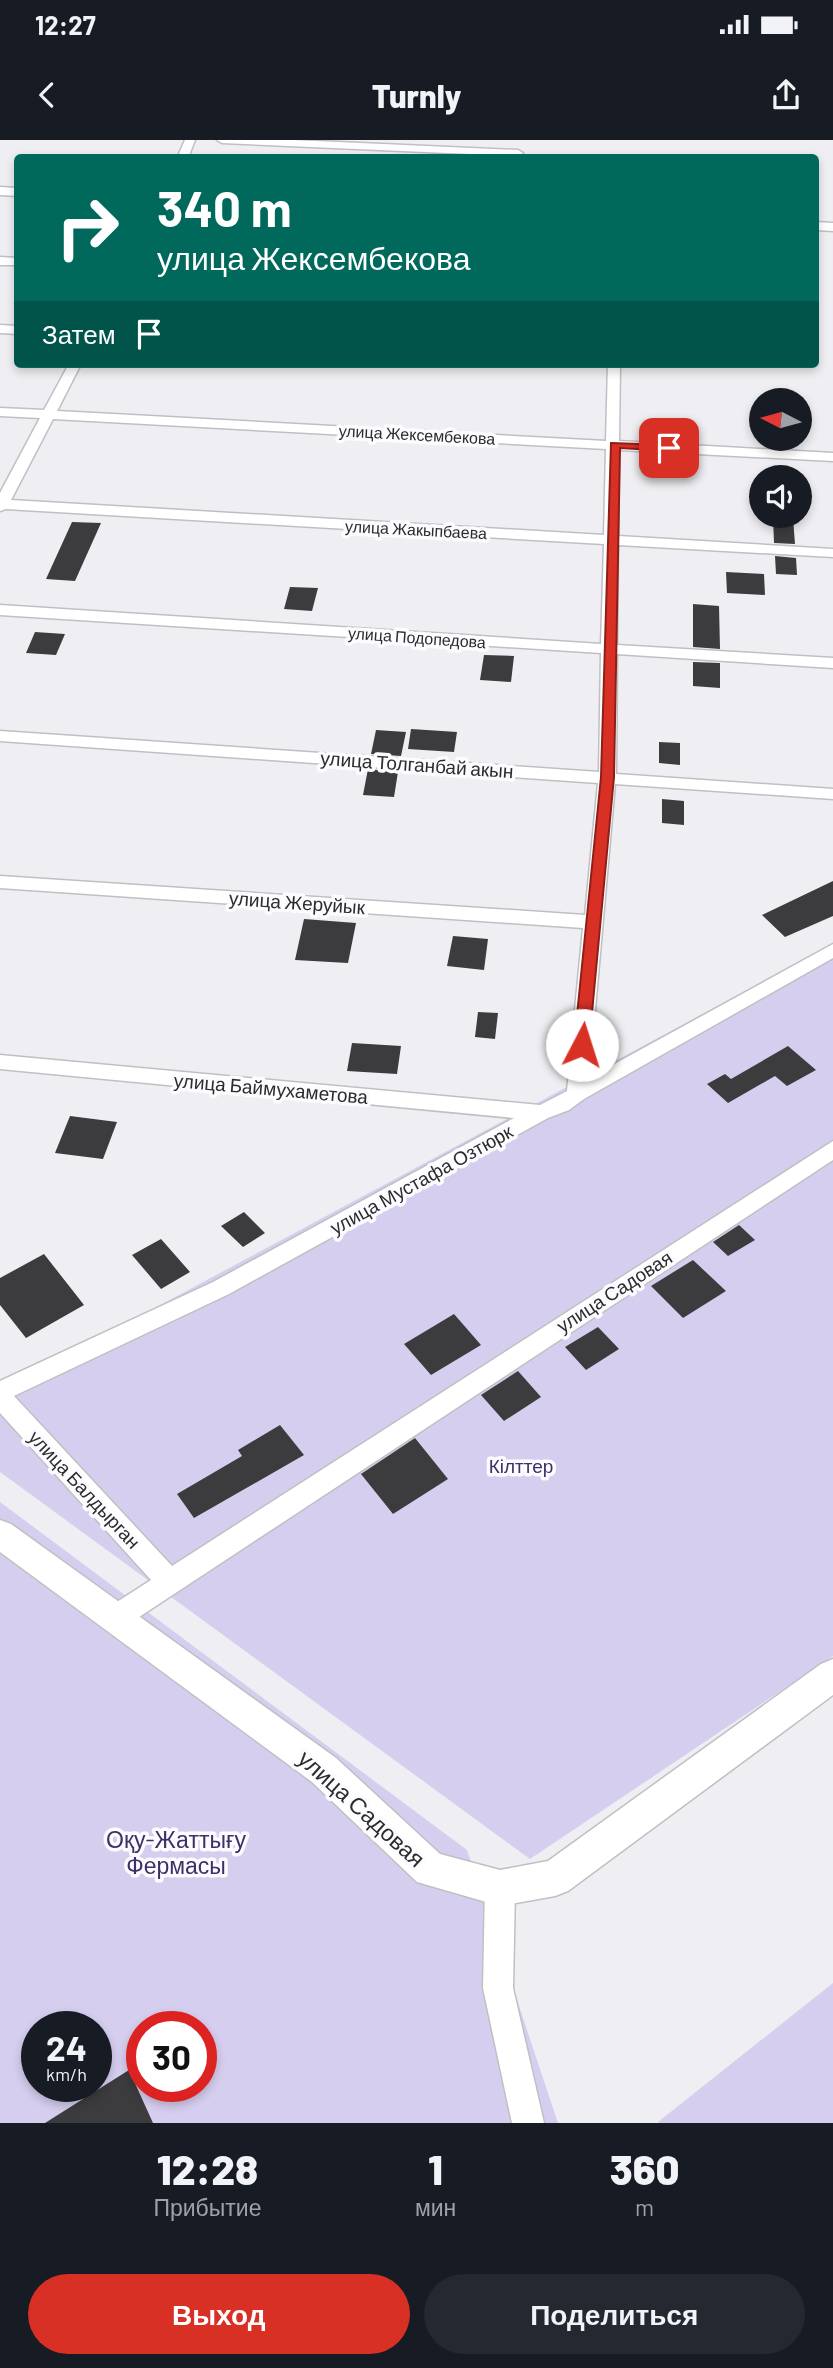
<!DOCTYPE html>
<html lang="ru">
<meta charset="utf-8">
<style>
:root{--surface:#171b24;--page:#242831;--text:#f1f3f6;--muted:#9ea1a6;--accent:#d93025}
body{margin:0;font-family:Barlow,sans-serif;background:var(--page);color:var(--text);height:100vh;display:flex;flex-direction:column;font-size:26px;white-space:nowrap}
*{box-sizing:border-box;margin:0}
p{font-size:23px;color:var(--muted)}
.icon{flex:none;width:38px;height:38px;fill:none;stroke:currentColor;stroke-width:2;stroke-linecap:round;stroke-linejoin:round}
.map{position:relative;height:1983px;overflow:hidden}
.drawer{display:flex;flex-direction:column;background:var(--surface);flex:1}
.drawer>*{flex:none}
.guide{position:absolute;left:14px;top:14px;width:805px;height:214px;border-radius:7px;box-shadow:0 4px 10px #0003;background:#00695c;color:#fff;overflow:hidden}
.needle{width:46px;rotate:276deg}
.tools{position:absolute;left:749px;top:248px;display:grid;gap:14px}
.tools a{display:grid;place-items:center;width:63px;height:63px;border-radius:50%;background:var(--surface);box-shadow:0 4px 10px #0003;font-size:35px}
.speed{position:absolute;left:21px;top:1871px;display:flex;gap:14px;font-size:35px;font-weight:700;text-align:center}
.speed>*{display:grid;place-content:center;width:91px;height:91px;border-radius:50%;background:var(--surface);box-shadow:0 4px 10px #0003;line-height:1}
.speed small{font-size:18px;font-weight:400}
.speed .limit{border:10px solid #d22;background:#fff;color:#111}
.pin{position:absolute;display:grid;place-items:center;width:60px;height:60px;color:#fff;margin:-30px;border-radius:14px;box-shadow:0 4px 10px #0006}
.me{position:absolute;width:77px;margin:-38px;rotate:5deg;stroke-linejoin:round;filter:drop-shadow(0 0 5px #0008)}
.turn{display:flex;align-items:center;gap:24px;height:147px;padding:0 28px;font-size:32px}
.turn .icon{width:91px;height:91px;stroke-width:2.5}
.turn b{display:block;font-size:49px;line-height:60px}
.then{display:flex;align-items:center;height:66px;padding:0 28px;background:#0003;gap:14px;font-size:26px}
.eta{display:flex;justify-content:space-evenly;align-items:center;height:119px;text-align:center}
.eta b{font-size:42px;font-weight:800;line-height:49px}
.cta{display:flex;gap:14px;margin-top:auto;padding:14px 28px}
.cta a{flex:1;height:80px;border-radius:42px;background:var(--accent);color:#fff;font-size:28px;font-weight:800;line-height:80px;text-align:center}
.cta a+a{background:var(--page);color:var(--text)}
.status{display:flex;justify-content:space-between;align-items:center;height:49px;padding:0 35px;background:var(--surface);direction:ltr}
.status svg{height:19px;fill:currentColor}
header{display:flex;justify-content:space-between;align-items:center;height:91px;padding:0 28px;background:var(--surface);font-size:32px;font-weight:800}
.map>svg:first-child{display:block}
.green{fill:#d6ceef;fill-rule:evenodd}
.building{fill:#3c3c3f}
.lines{fill:none;stroke-linecap:round;stroke-linejoin:round}
.minor-casing{stroke:#c0bfc3;stroke-width:3}
.tertiary-casing{stroke:#c0bfc3;stroke-width:3}
.minor{fill:#fff;fill-rule:evenodd}
.tertiary{fill:#fff;fill-rule:evenodd}
.route{fill:#d93025;stroke:#8d1f18;stroke-width:2}
.labels{text-anchor:middle;dominant-baseline:central;stroke-width:7;stroke-linejoin:round;paint-order:stroke}
.far-street-label{font-size:16px;fill:#2c2c2d;stroke:#fcfbff}
.street-label{font-size:19px;fill:#2c2c2d;stroke:#fcfbff}
.park-label{font-size:19px;fill:#402f66;stroke:#fcfbff}
.near-street-label{font-size:23px;fill:#2c2c2d;stroke:#fcfbff}
.near-park-label{font-size:23px;fill:#402f66;stroke:#fcfbff}
</style>
<div class="status"><b>12:27</b><svg viewBox="0 0 49 12"><path d="M0 12V9h3v3zM5 12V6h3v6zM10 12V3h3v9zM15 12V0h3v12zM26 1h20v11H26zM47 4h2v5h-2z"/></svg></div>
<header><svg class="icon" aria-label="back" viewBox="0 0 24 24"><path d="M15 5l-7 7 7 7"/></svg>Turnly<svg class="icon" aria-label="share" viewBox="0 0 24 24"><path d="M12 15V3M7 8l5-5 5 5M5 13v7h14v-7"/></svg></header>
<div class="map">
<svg width="833" height="1983" viewBox="0 0 833 1983">
<rect width="100%" height="100%" fill="#efeef2"/>
<path class="green" d="M833,804V1516L530,1719L0,1332V1251Z
M0,1362L467,1710L558,1983H0ZM37,1886H96V1946H37ZM142,1886H201V1946H142Z
M833,1843V1983H659L658,1982Z"/>
<path class="building" d="M773,377L793,378L795,404L774,403Z
M72,382L101,383L75,441L46,439Z
M775,416L796,418L797,435L776,434Z
M726,432L764,434L765,455L727,453Z
M290,447L318,448L312,471L284,469Z
M693,464L719,466L720,509L693,507Z
M35,492L65,494L56,515L26,513Z
M484,515L514,516L511,542L480,540Z
M693,522L720,523V548L693,546Z
M411,589L457,592L454,612L408,609Z
M376,590L406,592L401,616L371,614Z
M659,602L680,603V625L659,623Z
M368,629L398,632L394,657L363,655Z
M662,659L684,661V685L662,683Z
M833,741V776L785,797L762,775Z
M304,779L356,783L348,823L295,820Z
M453,796L488,799L484,830L447,826Z
M478,872L498,873L495,899L475,897Z
M352,903L401,906L397,934L347,931Z
M788,906L816,930L787,946L775,936L728,963L707,944L725,934L731,939Z
M70,976L117,982L103,1019L55,1013Z
M244,1072L265,1093L243,1107L221,1086Z
M739,1085L755,1100L728,1116L713,1102Z
M161,1099L190,1132L161,1149L132,1115Z
M44,1114L84,1165L26,1198L0,1165V1138Z
M693,1120L726,1151L683,1178L651,1146Z
M454,1174L481,1205L431,1235L404,1204Z
M598,1187L619,1209L586,1230L565,1207Z
M518,1231L541,1257L504,1281L481,1255Z
M280,1285L304,1315L194,1378L177,1354L242,1316L238,1310Z
M415,1298L448,1339L393,1374L361,1334Z
M129,1930L153,1983H45Z"/>
<g class="lines">
<defs>
<path id="minor" d="M185,0H195L188,18H177Z
M217,0H293L518,10L523,13L518,16L222,3Z
M0,117L18,118V125H0Z
M0,185L18,186V194L0,193Z
M69,224H81L57,271L606,301L608,224H620L619,301L833,313V321L619,310L618,396L833,409V417L618,405L617,505L833,518V528L617,514L616,634L833,649V659L615,644L589,938L833,804V818L584,959L569,970L548,978L229,1154L14,1256L172,1426L833,1001V1020L124,1487L115,1490L106,1487L102,1478L106,1469L151,1440L0,1273V1241L213,1142L514,978L0,929V915L540,965L567,951L583,788L0,748V736L585,775L598,643L0,601V591L599,632L601,513L0,475V465L601,504L604,404L6,369L0,371V353L40,278L0,276V268L44,270ZM53,279L606,309L604,395L11,360Z
M500,1733L510,1738L515,1748L513,1848L544,1983H512L483,1848L485,1748L490,1738Z"/>
<path id="tertiary" d="M0,47L18,48V56L0,55Z
M816,82L833,83V91L816,90Z
M0,1380L11,1384L336,1618L440,1714L500,1730L548,1721L821,1524L833,1519V1555L568,1751L555,1756L500,1766L417,1742L312,1642L0,1412Z"/>
</defs>
<use href="#minor" class="minor-casing"/>
<use href="#tertiary" class="tertiary-casing"/>
<use href="#minor" class="minor"/>
<use href="#tertiary" class="tertiary"/>
</g>
<path class="route" d="M611,303L669,305L675,308L669,311L620,308L614,637L589,905L582,910L574,905L601,637Z"/>
<g class="labels">
<g class="far-street-label">
<text transform="translate(417 294) rotate(3)">улица Жексембекова</text>
<text transform="translate(416 389) rotate(3)">улица Жакыпбаева</text>
<text transform="translate(417 497) rotate(4)">улица Подопедова</text>
</g>
<g class="street-label">
<text transform="translate(417 624) rotate(4)">улица Толганбай акын</text>
<text transform="translate(297 762) rotate(4)">улица Жеруйык</text>
<text transform="translate(271 948) rotate(5)">улица Баймухаметова</text>
<text transform="translate(421 1039) rotate(-29)">улица Мустафа Озтюрк</text>
<text transform="translate(614 1151) rotate(-33)">улица Садовая</text>
<text transform="translate(85 1349) rotate(47)">улица Балдырган</text>
</g>
<g class="park-label">
<text x="521" y="1325">Кілттер</text>
</g>
<g class="near-street-label">
<text transform="translate(362 1668) rotate(42)">улица Садовая</text>
</g>
<g class="near-park-label">
<text x="176" y="1699">Оқу-Жаттығу<tspan x="176" dy="26">Фермасы</tspan></text>
</g>
</g>
</svg>
<div class="tools">
<a><svg class="needle" viewBox="-14 -14 28 28"><path d="M0-13l5 13h-10z" fill="#e53935"/><path d="M0 13l5-13h-10z" fill="#9ea1a6"/></svg></a>
<a><svg class="icon" aria-label="sound" viewBox="0 0 24 24"><path d="M4 9h4l5-4v14l-5-4H4zM17 9q2 3 0 6"/></svg></a>
</div>
<div class="speed"><div>24<small>km/h</small></div><div class="limit">30</div></div>
<div class="pin" style="left:669px;top:308px;background:#d93025"><svg class="icon" aria-label="arrive" viewBox="0 0 24 24"><path d="M6 21V4h12l-3 4 3 4H6"/></svg></div>
<svg class="me" style="left:582px;top:905px" viewBox="-20 -20 40 40"><circle r="19" fill="#fff"/><path d="M0-13L10 11 0 6-10 11z" fill="#d93025"/></svg>
<div class="guide">
<div class="turn"><svg class="icon" aria-label="right" viewBox="0 0 24 24"><path d="M7 20v-9h11M14 6l5 5-5 5"/></svg><div><b>340 m</b>улица Жексембекова</div></div>
<div class="then">Затем<svg class="icon" aria-label="arrive" viewBox="0 0 24 24"><path d="M6 21V4h12l-3 4 3 4H6"/></svg></div>
</div>
</div>
<section class="drawer">
<div class="eta">
<div><b>12:28</b><p>Прибытие</p></div>
<div><b>1</b><p>мин</p></div>
<div><b>360</b><p>m</p></div>
</div>
<div class="cta"><a>Выход</a><a>Поделиться</a></div>
</section>
